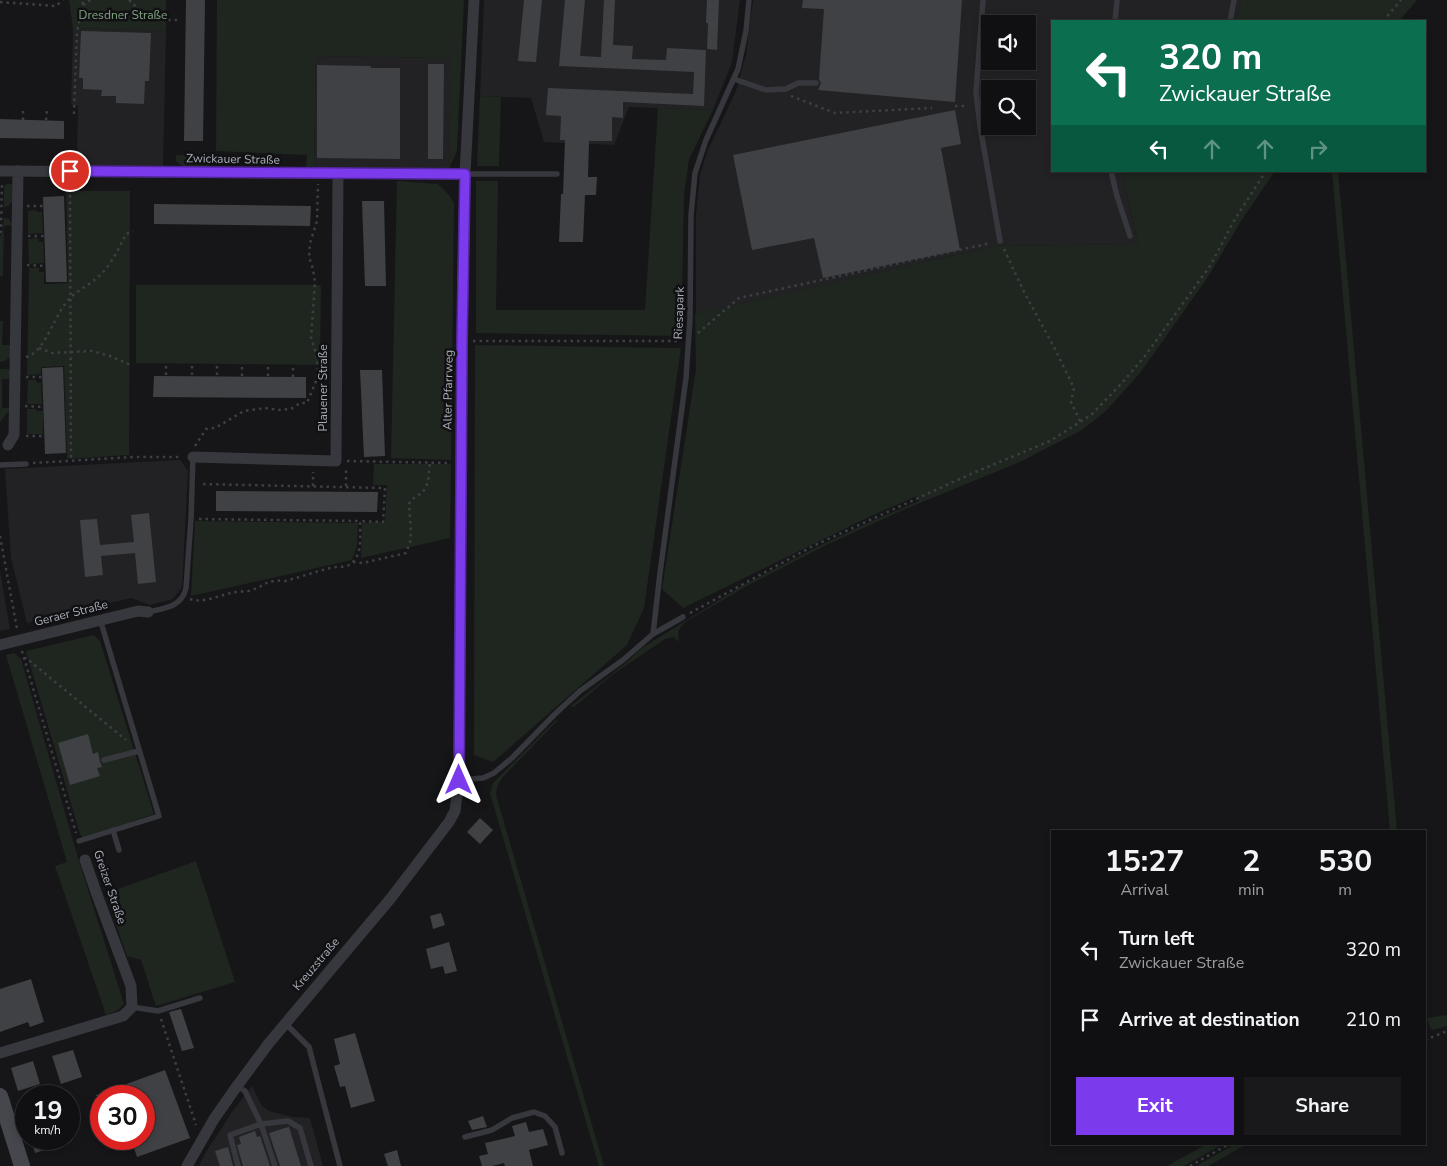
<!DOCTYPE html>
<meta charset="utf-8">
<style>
:root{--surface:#101012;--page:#19191b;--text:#f1f3f6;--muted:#9c9d9f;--line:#303032;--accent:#7c3aed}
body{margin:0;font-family:"Nunito Sans",sans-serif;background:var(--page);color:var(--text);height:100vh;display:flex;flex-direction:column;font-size:19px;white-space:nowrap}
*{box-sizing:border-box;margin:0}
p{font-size:16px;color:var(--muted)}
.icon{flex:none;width:28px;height:28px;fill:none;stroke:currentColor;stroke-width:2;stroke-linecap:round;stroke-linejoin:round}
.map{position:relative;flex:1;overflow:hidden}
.panel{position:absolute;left:1051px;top:830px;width:375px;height:315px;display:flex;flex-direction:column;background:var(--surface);border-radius:0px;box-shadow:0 2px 8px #0003,0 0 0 1px var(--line)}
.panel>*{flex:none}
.guide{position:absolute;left:1051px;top:20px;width:375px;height:152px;border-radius:0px;box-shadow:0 2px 8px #0003,0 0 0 1px var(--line);background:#0b6e4f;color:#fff;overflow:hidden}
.controls{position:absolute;left:981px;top:15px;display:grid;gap:10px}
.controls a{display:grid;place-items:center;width:55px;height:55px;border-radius:0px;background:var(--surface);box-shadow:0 2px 8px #0003,0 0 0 1px var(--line);font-size:25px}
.speed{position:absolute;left:15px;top:1085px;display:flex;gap:10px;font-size:25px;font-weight:700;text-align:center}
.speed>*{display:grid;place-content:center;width:65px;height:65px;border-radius:50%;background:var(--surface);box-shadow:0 2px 8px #0003,0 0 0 1px var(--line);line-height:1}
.speed small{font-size:12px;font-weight:400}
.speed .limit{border:8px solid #d22;background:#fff;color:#111}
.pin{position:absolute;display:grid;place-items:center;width:42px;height:42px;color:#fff;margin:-21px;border:2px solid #fff;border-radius:50%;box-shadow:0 1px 5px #0007}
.me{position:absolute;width:55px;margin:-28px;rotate:0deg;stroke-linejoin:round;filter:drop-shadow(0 0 4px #0008)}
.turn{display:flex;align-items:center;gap:18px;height:105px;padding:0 25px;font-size:22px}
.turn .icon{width:65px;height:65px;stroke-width:2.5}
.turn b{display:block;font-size:35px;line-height:42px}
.lanes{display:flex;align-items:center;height:48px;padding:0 25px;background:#0003;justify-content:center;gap:25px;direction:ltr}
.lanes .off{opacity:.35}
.eta{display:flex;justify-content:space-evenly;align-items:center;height:85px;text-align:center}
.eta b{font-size:30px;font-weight:700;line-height:35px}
.cta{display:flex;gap:10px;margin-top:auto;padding:10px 25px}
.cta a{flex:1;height:58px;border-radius:0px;background:var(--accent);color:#fff;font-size:20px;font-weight:700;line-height:58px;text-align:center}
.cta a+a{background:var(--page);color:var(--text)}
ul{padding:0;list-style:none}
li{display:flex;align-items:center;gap:15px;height:70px;padding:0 25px}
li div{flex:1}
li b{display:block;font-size:19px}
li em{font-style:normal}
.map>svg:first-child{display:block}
.built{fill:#222225;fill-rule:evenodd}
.green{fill:#1e261f}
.building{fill:#404145}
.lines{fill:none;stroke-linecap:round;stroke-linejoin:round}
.path{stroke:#3d3f44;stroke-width:2.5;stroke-dasharray:2.5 4;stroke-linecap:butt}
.lane{stroke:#37383d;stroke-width:5.5}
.street{stroke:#37383d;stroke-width:11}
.secondary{stroke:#45474d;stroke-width:16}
.route-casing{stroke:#51269a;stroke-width:12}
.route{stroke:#7c3aed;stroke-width:9}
.labels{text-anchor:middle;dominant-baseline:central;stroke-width:5;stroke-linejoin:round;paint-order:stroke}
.park-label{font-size:12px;fill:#7fa381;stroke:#111113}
.street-label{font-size:12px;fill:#a8adb8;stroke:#111113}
</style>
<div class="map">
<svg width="1447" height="1166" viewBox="0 0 1447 1166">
<rect width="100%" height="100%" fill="#161618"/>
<path class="built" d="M484,0H740L732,62L713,110L629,107L614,145L544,142L531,98L480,96Z
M753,0H1241L1236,21H1052V171H1122L1138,244L996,246L696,314V216L700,174L708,150L736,91L746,55ZM990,24H1028V61H990ZM990,89H1028V126H990Z
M73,28L166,31L163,167L84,165L77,158L78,105H71Z
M316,56L451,58L449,169L314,167Z
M180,460L188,471L182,587L173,599L150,605L131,598L27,623L11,558L5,469Z
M0,571L10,629L0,631Z
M252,1086L262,1106L269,1111L292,1117L310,1118L323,1166H199L206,1152L232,1112Z"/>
<path class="green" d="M69,0H166V31L73,28Z
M217,0H464L457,151L449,169L450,58L316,56L314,167L306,168L307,155L216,151Z
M1241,0H1417L1399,21H1236Z
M480,96L501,97L499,166H477Z
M658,108L713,110L689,159L684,196L681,336L476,333V181H498L496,310H645Z
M176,155L216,157L209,166H182L176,161Z
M1122,171H1275L1241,221L1208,277L1140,373L1106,411L1082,430L1022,461L903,510L826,545L743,588L687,621C678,628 677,631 679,642L674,637L665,639L612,675L574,707L571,706L627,662L642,648L740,587L815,548L872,521L919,501L917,496L871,516L683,608L662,589L696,369L695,314L996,246L1138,244Z
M1332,171H1338L1397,831H1390Z
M66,181H76V191H130L129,455L67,459L64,366L41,367V374L27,375L29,268H39V272H44V284L68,283Z
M397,181L438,184L449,195L454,203L451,460L391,458Z
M7,184H12L13,201L8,206L4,207V187Z
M36,210L37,212H42L43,233L28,234V211Z
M4,218L9,219L13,225L4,226L3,276H0V237L3,231Z
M38,238L39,242H43L44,263L29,264L28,239Z
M136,285H319L321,287L320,357H330L323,365L136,363Z
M0,321H3L2,345H12L10,357L5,361L0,362Z
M475,345L681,348L644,608L627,645L493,762L474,755Z
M0,369H8L12,372L11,379H2V408H11L0,422Z
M28,380H36L37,383L41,382L42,404H27Z
M27,409H36V411H43V434H27Z
M374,464H451L450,538L361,558L362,523L385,522L387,485H373Z
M195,521L358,523L357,546L352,560L191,596Z
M94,635L100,641L154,814L83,838L80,834L26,651Z
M14,653L21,659L78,858L124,1004L118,1010L106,1015L55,866L67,862L6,655Z
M557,719L556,722L502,778L497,787L496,795L604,1166H599L490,793L493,783Z
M196,861L235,982L156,1006L141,960L127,956L107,899L110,892Z
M1447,1015V1026L1433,1030L1430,1028L1427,1018Z
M1207,1144H1223L1184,1166H1167Z
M1235,1144H1247L1208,1166H1196Z"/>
<path class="building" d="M186,0H205L203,141H184Z
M524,0H542L536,62L518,61Z
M565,0H585L580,56L601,57L604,0H615L613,45L633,46L632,59L666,60L667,48L706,50L704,106L623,102V118L612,117V141H589L588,177H597L596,195H585L583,242H559L561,194H563L565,140H560L561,116L546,115L548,88L693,94L694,72L559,66Z
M707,0H719L717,50L707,49L708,23H706Z
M803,0H962L955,102L818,90L821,83L819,79L824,9L802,8Z
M81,31L151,33L149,81H145L144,104L116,103V96H101L102,90L83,89V78H79Z
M428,64H444L443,159H428Z
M317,65L371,66V68H400V159L317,158Z
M955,110L961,144L941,148L960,250L823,278L814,238L752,250L733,155Z
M0,119L64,121V139L0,138Z
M64,196L67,282H46L43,197Z
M362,201H384L386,286H365Z
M154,204L311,206L310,226L154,224Z
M63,367L66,453L45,454L42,368Z
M360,370H382L385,456L364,457Z
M154,376L306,377V398L153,397Z
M216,491L378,492L377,512L216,511Z
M149,513L156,582L138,584L135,553L101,556L103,575L85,577L80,520L97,519L100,545L134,542L131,515Z
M88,734L93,754L98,752L100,762L102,767L97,768L100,776L70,785L58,743Z
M480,818L493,830L480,844L467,832Z
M441,913L445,925L433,929L430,916Z
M449,942L457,971L445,974L443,966L431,969L426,949Z
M31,979L44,1022L30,1027L28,1022L0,1032V989Z
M181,1009L194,1048L182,1051L169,1012Z
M355,1033L375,1101L351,1108L345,1086L340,1087L334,1066L340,1064L334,1039Z
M73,1050L82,1077L61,1084L52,1056Z
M33,1061L40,1084L18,1091L11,1068Z
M165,1070L190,1138L137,1157L131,1139H144V1096H96V1095Z
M483,1116L487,1127L472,1130L468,1121Z
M526,1122L529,1132L543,1129L548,1145L529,1150L533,1166H505L504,1163L492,1166H482L479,1156L488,1154L485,1143L515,1136L512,1126Z
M288,1127H289L301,1166H280L269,1133Z
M255,1131L257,1137L260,1136L270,1166H243L237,1145L241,1144L239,1137Z
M31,1139H71L72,1141L35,1153Z
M228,1147L233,1166H220L215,1151Z
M397,1150L401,1166H388L384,1154Z"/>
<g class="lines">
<path class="path" d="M129,0C146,17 152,20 177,20
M0,2L56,6L63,0
M83,5L90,0
M1383,21L1401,0
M791,96L835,113L932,108
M955,106H968
M74,114L77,31L83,5L82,0
M23,120V111
M46,120L47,111
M70,182L71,461
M27,206H43
M0,233L1,231L2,182
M28,236H44
M1004,249L1025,294L1053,345L1074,388L1071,402L1081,423
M27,265L45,266
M698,333L739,298L991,243
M473,341H680
M39,348L52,353L92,351L110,356L133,366
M26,357C39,354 47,336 53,325C58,316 63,304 71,297C81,288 93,283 102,273C113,262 119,247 126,234L133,231
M166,366V376
M192,366V376
M217,366V376
M242,367V376
M268,376V367
M26,377H42
M293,377V367
M25,406L43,407
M26,436H44
M195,446L206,429L215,428L244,411L265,408L279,410L291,409L300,403H307L316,381L318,367L316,353L311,338L315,282L313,269L309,257L310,243L317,221L318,184
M347,461L449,463
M33,463L133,457H182
M313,486V472
M346,486V468
M199,519L360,521
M0,536L17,629
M353,562L363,563L406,553L410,542L411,532L409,504L411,500L423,492L428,482L430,462
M190,599C205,604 221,594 236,592C241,591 247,592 252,590C266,585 267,579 285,581C300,577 315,572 330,568C336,566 344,568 349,565C363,557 360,535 360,521L383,522L385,488L199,484
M690,613L813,546L973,473L1050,441L1091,415L1122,383L1145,356L1210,266L1235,219L1266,171
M22,651L76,833
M24,659L26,658L126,740
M161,1019L196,1125
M1425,1040L1447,1031
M1190,1166L1229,1144"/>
<path class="lane" d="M983,0L976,92L980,126L1000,241
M1115,21L1117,0
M1230,21L1234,0
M734,79L766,90L786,89L798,83H816
M1111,171L1117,196L1130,236
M465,174H557
M0,465L26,464
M148,612C165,608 182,607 186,588L191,519L193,457
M653,634L660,573L686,378L690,319L691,215L695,173L706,140L738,69L746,31L749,0
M104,760L139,751
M459,780L483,778L494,773L512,758L555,714L580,691L623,660L653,634L683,617
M113,830L119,850
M79,841L159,816L100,619
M132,1007L158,1011L200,998
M285,1023L309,1047L340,1166
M237,1086L245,1091L261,1124L275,1166
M465,1137L492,1130L512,1118L534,1112L545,1116L555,1127L562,1153
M238,1166L230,1135L261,1124L288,1121L300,1128L311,1166"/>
<path class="street" d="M0,171L465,174
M8,445L14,435L18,171
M193,457L336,461L338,174
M0,645L138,611L148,612
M0,1053L123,1016L132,1007L131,986L96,892L85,860
M187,1166L214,1119L237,1086L269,1043L391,898L449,822L455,811L459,780L462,341L465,174L474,0"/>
<path class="secondary" d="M0,1096L22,1166"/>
</g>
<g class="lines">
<defs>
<path id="route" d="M70,171L465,174L462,341L459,780"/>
</defs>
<use href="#route" class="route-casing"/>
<use href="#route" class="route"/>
</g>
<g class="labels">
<g class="park-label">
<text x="123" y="15">Dresdner Straße</text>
</g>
<g class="street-label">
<text transform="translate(233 159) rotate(1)">Zwickauer Straße</text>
<text transform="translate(679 313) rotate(-88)">Riesapark</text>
<text transform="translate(323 388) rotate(-90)">Plauener Straße</text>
<text transform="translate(448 390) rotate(-89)">Alter Pfarrweg</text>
<text transform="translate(71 613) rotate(-14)">Geraer Straße</text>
<text transform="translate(110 887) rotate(71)">Greizer Straße</text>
<text transform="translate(316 964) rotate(-50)">Kreuzstraße</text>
</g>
</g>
</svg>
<div class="controls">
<a><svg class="icon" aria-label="sound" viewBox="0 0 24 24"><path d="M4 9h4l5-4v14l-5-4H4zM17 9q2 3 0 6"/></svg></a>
<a><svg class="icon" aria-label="search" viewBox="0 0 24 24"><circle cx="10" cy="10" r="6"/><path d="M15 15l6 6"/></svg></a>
</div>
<div class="speed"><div>19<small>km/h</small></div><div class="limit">30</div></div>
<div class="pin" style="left:70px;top:171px;background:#d93025"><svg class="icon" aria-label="arrive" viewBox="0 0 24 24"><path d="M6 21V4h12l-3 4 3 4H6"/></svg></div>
<svg class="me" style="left:459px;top:780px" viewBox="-20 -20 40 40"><path d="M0-17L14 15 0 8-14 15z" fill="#7c3aed" stroke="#fff" stroke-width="4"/></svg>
<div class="guide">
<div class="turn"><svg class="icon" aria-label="left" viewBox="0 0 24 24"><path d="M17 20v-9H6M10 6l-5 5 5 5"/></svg><div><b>320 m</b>Zwickauer Straße</div></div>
<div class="lanes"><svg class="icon" aria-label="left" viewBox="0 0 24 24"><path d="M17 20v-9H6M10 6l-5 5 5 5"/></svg><svg class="icon off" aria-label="ahead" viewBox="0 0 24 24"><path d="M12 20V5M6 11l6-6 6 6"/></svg><svg class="icon off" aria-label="ahead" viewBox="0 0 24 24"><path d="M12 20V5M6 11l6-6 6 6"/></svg><svg class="icon off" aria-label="right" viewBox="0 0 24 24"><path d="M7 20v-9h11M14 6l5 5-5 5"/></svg></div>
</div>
<section class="panel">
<div class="eta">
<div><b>15:27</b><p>Arrival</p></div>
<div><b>2</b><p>min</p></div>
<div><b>530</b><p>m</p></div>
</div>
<ul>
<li><svg class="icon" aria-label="left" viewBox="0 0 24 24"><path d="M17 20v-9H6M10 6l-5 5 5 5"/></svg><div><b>Turn left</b><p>Zwickauer Straße</p></div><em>320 m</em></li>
<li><svg class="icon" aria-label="arrive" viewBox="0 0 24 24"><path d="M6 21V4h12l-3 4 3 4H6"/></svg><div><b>Arrive at destination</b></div><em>210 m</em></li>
</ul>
<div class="cta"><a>Exit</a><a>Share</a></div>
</section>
</div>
